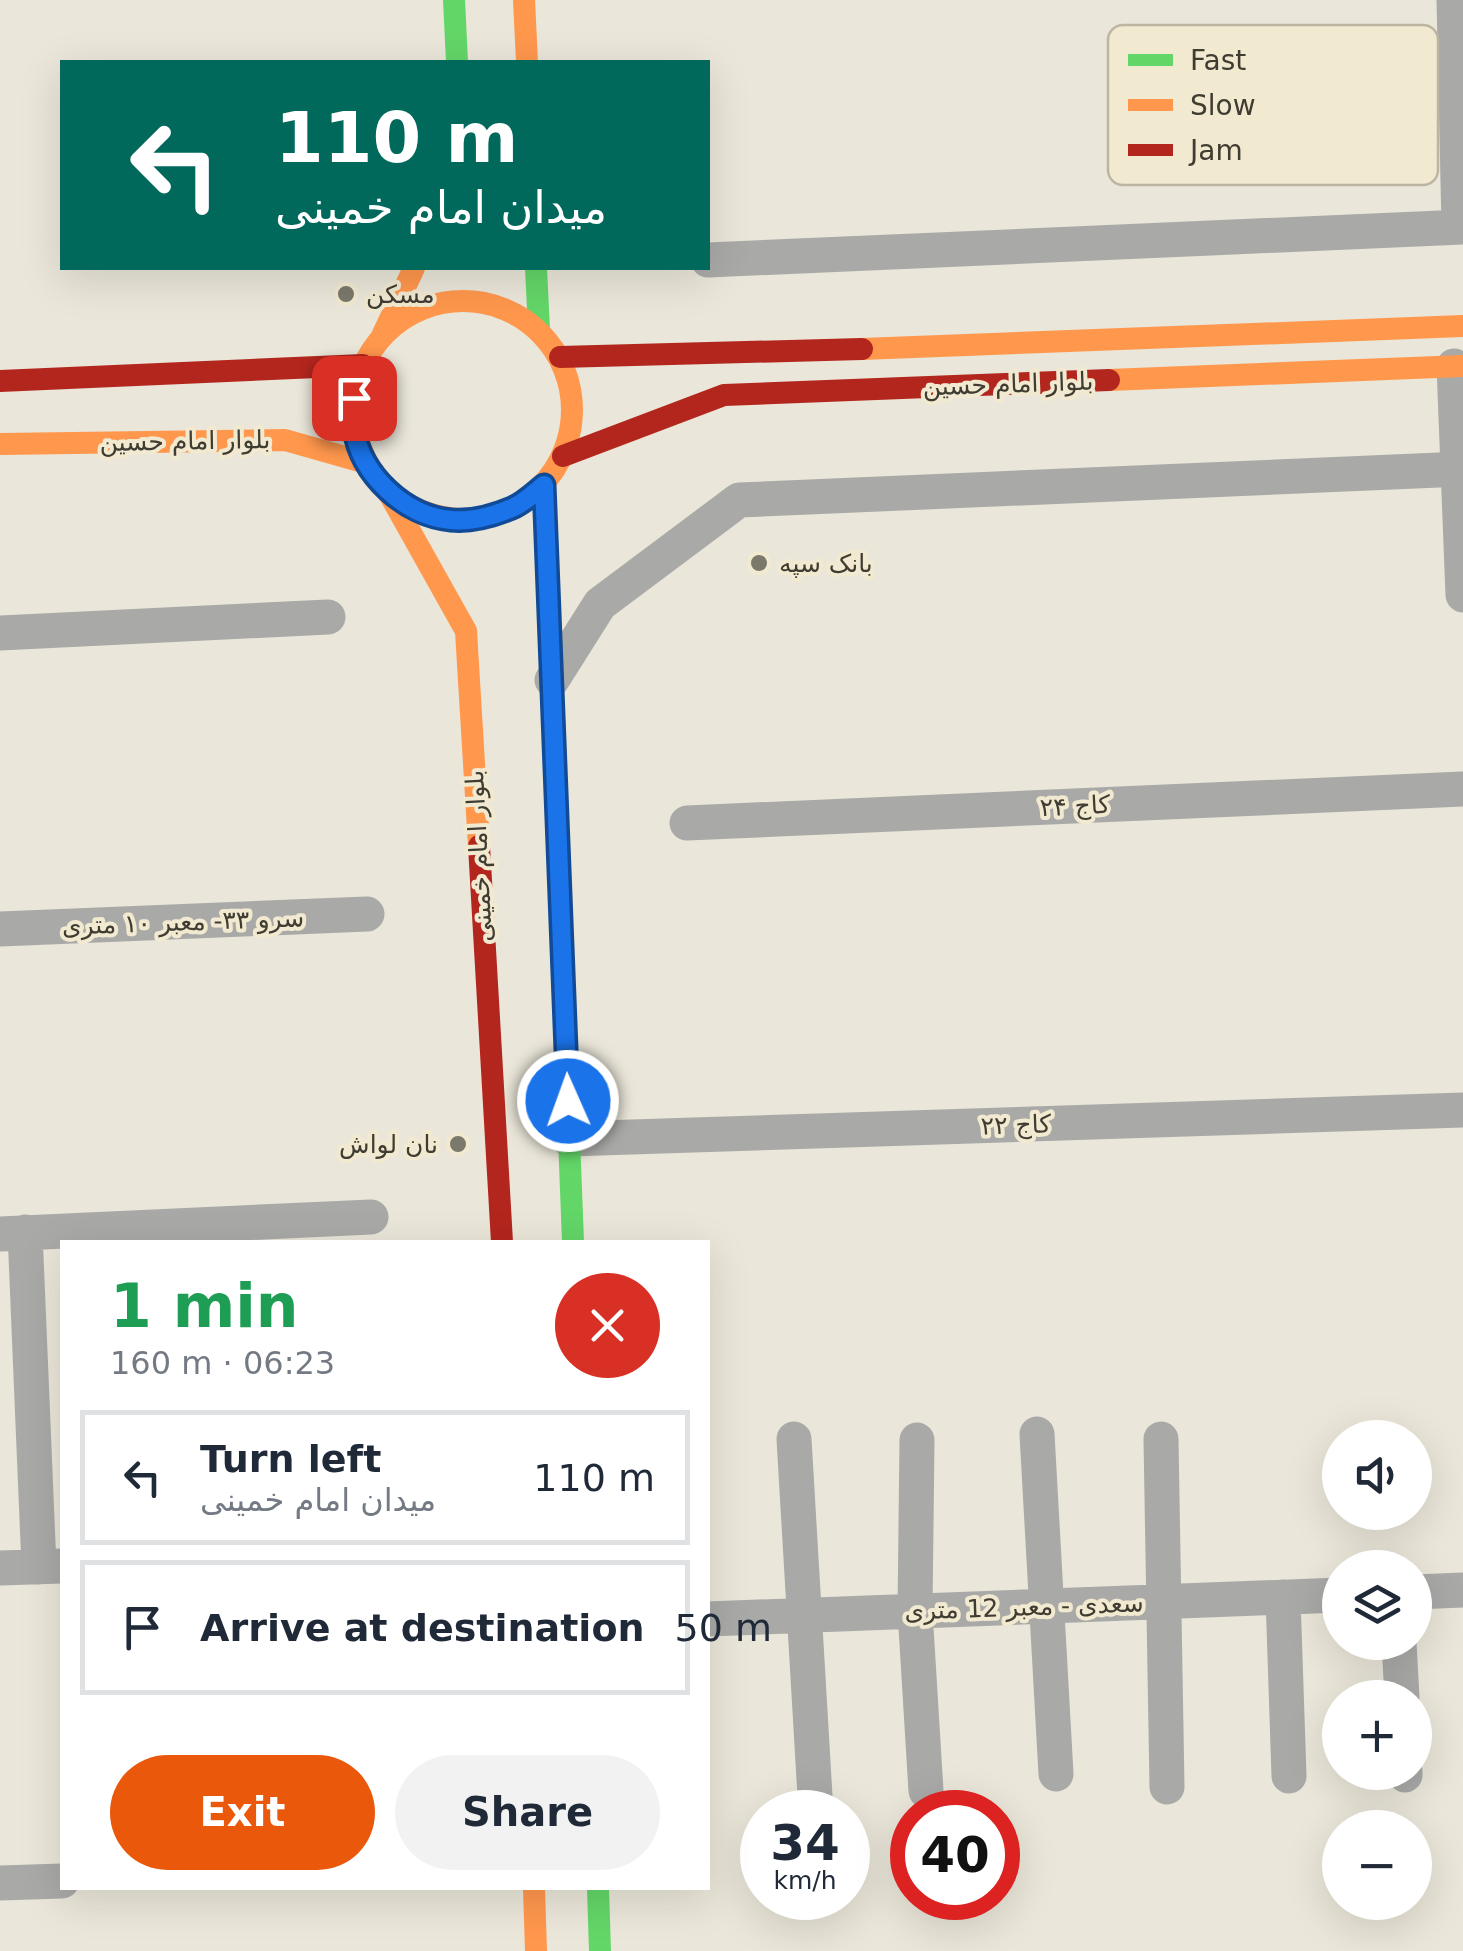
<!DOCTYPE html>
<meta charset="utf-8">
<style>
:root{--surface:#fff;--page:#f2f2f3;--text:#1f2937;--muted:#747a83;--line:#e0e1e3;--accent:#ea580c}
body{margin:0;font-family:"DejaVu Sans","Noto Naskh Arabic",sans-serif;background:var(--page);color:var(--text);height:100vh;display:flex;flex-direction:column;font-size:38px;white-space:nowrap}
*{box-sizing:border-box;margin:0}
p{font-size:32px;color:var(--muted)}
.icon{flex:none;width:55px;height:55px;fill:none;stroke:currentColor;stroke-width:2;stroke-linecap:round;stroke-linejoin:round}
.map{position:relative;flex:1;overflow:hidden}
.drawer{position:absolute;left:60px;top:1240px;width:650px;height:650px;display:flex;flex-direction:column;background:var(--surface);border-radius:0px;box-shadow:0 10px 40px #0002}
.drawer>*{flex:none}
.banner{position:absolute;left:60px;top:60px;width:650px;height:210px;border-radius:0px;box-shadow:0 10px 40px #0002;background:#00695c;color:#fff;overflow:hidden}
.fabs{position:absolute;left:1322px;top:1420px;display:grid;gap:20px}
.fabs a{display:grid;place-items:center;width:110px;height:110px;border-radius:50%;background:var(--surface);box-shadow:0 10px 40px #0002;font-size:50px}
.speed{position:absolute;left:740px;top:1790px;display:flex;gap:20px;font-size:50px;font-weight:700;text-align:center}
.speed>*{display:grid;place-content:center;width:130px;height:130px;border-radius:50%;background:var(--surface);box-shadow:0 10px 40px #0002;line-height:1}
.speed small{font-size:25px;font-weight:400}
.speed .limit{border:15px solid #d22;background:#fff;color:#111}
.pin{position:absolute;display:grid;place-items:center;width:85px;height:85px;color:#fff;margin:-42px;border-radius:20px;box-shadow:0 5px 15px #0006}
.me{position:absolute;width:110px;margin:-55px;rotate:358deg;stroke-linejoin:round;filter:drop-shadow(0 0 8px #0008)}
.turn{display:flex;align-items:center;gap:35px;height:210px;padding:0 50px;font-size:45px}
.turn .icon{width:130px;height:130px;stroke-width:2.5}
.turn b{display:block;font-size:70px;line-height:85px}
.round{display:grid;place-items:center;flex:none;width:105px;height:105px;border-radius:52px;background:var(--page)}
.headline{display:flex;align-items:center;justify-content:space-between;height:170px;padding:0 50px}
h1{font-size:60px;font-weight:800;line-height:75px;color:#1e9e55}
.cta{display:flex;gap:20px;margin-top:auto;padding:20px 50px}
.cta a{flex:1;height:115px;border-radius:60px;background:var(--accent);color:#fff;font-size:40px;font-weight:800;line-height:115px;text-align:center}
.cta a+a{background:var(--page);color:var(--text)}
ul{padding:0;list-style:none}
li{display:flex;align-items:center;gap:30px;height:135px;margin:0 20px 15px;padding:0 30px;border:5px solid var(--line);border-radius:0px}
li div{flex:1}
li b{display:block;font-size:38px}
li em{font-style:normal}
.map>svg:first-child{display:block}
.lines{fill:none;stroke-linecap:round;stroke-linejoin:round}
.street{stroke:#a9a9a7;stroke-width:35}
.fast{stroke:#63d668;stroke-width:22}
.slow{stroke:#ff974d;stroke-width:22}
.jam{stroke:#b3261e;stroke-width:22}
.route-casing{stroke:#114b97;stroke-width:25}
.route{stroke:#1a73e8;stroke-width:18}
.poi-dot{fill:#7b786c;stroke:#f2e9d1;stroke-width:4}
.labels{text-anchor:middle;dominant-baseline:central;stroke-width:8;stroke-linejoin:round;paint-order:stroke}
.poi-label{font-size:25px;fill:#3f3c32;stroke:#f2e9d1;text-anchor:start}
.street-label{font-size:25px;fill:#3f3c32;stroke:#f2e9d1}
.key{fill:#f2e9d1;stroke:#bcb5a1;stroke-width:2.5}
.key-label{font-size:28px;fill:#3f3c32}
</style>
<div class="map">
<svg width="1463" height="1951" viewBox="0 0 1463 1951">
<rect width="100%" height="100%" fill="#eae6d9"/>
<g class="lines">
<path class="street" d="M1454,0L1459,227
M708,260L1463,227
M1454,366L1463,595
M0,633L328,617
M552,680L600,604L739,500L1463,469
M687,823L1463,789
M0,929L367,914
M569,1139L1463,1110
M25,1232L39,1567
M0,1234L371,1217
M1037,1434L1056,1774
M794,1439L815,1796
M1161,1439L1167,1787
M917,1440L915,1611L926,1791
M0,1568L62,1566
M1415,1592L1463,1590
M1283,1597L1289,1776
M708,1619L1340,1595
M1399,1642L1402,1698
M1405,1772V1775
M0,1883L62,1881"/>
<path class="fast" d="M454,0L457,62
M536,268L539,330
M544,485L573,1242
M598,1888L600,1951"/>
<path class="slow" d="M524,0L527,62
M354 410a109 109 0 1 1 218 0a109 109 0 1 1-218 0Z
M382,336L414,268
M862,349L1463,326
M1109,380L1463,366
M0,444L285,440L366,463
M387,490L466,631L479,846
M534,1888L536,1951"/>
<path class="jam" d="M560,357L862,349
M0,381L363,365
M563,456L724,395L1109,380
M479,846L502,1242"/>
</g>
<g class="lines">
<defs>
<path id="route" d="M354,398C354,408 353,419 354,429C361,475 405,516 451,520C472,522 493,516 512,508C524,503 534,493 544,485L568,1101"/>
</defs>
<use href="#route" class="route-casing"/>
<use href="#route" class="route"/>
</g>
<g class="poi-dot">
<circle cx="346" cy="294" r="10"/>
<circle cx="759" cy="563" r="10"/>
<circle cx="458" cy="1144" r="10"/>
</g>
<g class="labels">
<g class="poi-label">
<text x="366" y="294">مسکن</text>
<text x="779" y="563">بانک سپه</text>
<text x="438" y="1144" text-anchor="end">نان لواش</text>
</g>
<g class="street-label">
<text transform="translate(1008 384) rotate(-2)">بلوار امام حسین</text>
<text transform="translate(185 441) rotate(-1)">بلوار امام حسین</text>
<text transform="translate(1075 806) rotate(-3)">کاج ۲۴</text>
<text transform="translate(479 856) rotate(-93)">بلوار امام خمینی</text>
<text transform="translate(183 922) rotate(-2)">سرو ۳۳- معبر ۱۰ متری</text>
<text transform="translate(1016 1125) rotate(-2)">کاج ۲۲</text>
<text transform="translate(1024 1607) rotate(-2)">سعدی - معبر 12 متری</text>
</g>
</g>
<rect x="1108" y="25" width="330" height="160" rx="15" class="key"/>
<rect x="1128" y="54" width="45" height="12" fill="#63d668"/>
<rect x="1128" y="99" width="45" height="12" fill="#ff974d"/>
<rect x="1128" y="144" width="45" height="12" fill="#b3261e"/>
<g class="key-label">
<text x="1190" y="70">Fast</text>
<text x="1190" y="115">Slow</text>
<text x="1190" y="160">Jam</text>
</g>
</svg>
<div class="fabs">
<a><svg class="icon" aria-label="sound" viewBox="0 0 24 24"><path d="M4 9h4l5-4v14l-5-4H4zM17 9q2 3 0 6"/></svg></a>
<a><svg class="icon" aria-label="layers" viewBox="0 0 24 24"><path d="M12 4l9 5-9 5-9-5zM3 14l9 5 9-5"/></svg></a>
<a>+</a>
<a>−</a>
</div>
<div class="speed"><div>34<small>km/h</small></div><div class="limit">40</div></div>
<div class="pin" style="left:354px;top:398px;background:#d93025"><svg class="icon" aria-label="arrive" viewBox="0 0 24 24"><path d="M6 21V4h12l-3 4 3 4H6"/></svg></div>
<svg class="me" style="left:568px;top:1101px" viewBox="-20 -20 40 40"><circle r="17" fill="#1a73e8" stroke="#fff" stroke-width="3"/><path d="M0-11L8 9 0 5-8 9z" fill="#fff"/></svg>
<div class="banner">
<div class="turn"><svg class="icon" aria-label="left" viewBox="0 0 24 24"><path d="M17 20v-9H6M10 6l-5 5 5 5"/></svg><div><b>110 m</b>میدان امام خمینی</div></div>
</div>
<section class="drawer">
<div class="headline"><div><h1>1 min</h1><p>160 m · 06:23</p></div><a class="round" style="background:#d93025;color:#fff"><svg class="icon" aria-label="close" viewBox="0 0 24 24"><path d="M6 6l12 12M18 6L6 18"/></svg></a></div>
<ul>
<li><svg class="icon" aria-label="left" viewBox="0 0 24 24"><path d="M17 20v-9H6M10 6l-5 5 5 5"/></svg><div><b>Turn left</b><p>میدان امام خمینی</p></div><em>110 m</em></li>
<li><svg class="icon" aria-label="arrive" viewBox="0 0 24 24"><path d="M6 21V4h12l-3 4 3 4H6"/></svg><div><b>Arrive at destination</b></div><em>50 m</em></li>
</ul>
<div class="cta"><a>Exit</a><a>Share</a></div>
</section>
</div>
